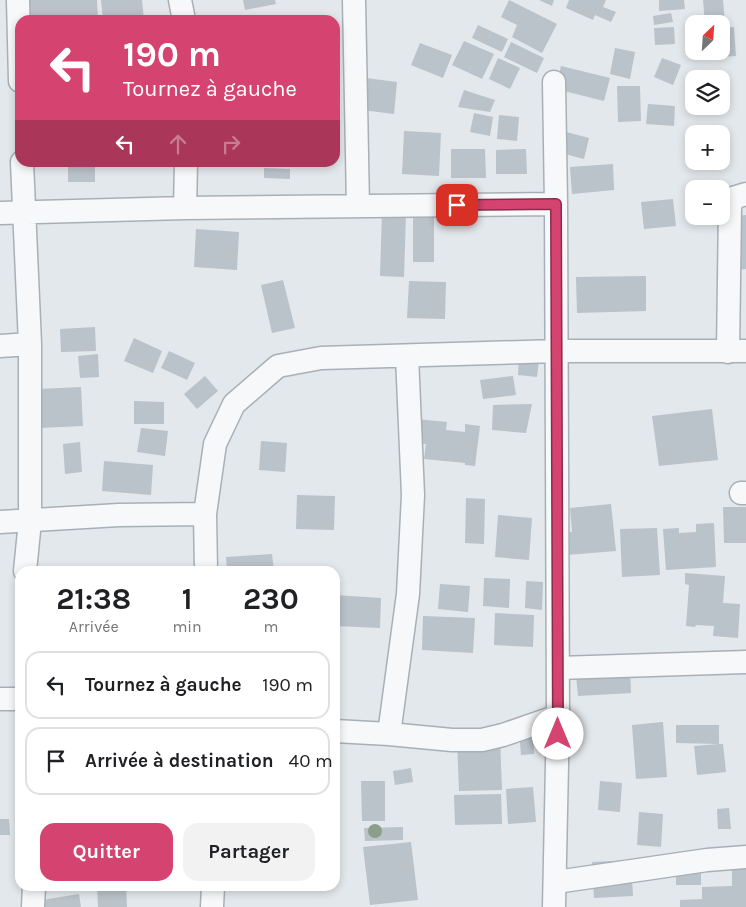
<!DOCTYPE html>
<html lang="fr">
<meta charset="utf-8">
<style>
:root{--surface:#fff;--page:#f2f2f2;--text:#202124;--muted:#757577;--line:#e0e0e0;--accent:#d54470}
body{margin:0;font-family:Karla,sans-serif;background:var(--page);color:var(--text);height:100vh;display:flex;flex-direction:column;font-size:19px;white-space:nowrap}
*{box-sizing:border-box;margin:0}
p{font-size:16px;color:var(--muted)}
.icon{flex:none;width:28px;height:28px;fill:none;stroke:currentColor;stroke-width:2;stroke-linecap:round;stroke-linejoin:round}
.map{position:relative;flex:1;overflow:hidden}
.sheet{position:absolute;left:15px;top:566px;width:325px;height:325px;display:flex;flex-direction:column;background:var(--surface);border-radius:15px;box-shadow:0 2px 8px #0003}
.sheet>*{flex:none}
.hud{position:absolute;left:15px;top:15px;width:325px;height:152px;border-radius:15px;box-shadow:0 2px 8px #0003;background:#d54470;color:#fff;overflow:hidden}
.needle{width:32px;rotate:25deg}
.tools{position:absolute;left:685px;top:15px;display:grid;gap:10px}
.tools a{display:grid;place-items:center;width:45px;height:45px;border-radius:10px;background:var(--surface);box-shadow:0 2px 8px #0003;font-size:25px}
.pin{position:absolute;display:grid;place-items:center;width:42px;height:42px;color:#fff;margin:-21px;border-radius:10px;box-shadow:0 2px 8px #0006}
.me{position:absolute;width:55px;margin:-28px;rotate:0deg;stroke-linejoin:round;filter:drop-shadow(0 0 4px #0008)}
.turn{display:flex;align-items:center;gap:18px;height:105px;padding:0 25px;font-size:22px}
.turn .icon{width:65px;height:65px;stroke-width:2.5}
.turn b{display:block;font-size:35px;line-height:42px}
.lanes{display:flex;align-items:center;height:48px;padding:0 25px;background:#0003;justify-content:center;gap:25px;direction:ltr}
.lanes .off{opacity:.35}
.eta{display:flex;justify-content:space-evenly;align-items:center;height:85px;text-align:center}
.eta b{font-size:30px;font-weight:700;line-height:35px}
.action{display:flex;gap:10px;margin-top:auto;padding:10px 25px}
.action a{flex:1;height:58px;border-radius:15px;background:var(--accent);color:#fff;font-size:20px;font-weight:700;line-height:58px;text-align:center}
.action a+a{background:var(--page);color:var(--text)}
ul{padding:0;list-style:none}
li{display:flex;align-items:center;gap:15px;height:68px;margin:0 10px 8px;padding:0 15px;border:2px solid var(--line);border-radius:15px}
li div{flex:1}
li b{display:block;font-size:19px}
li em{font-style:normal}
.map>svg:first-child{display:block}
.building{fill:#bac2ca}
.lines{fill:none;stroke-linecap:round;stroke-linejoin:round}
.street-casing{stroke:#a8b0b7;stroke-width:25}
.street{stroke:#f6f8fa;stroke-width:22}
.tree{fill:#8c9e88}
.route-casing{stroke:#8a2c49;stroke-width:12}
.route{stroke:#d54470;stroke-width:9}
</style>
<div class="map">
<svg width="746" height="907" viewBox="0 0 746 907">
<rect width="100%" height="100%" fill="#e3e8ec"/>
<path class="building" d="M29,0H97L98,20H30Z
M101,0H142L144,20H103Z
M243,0H275L276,4L245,10Z
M509,0L557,24L542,53L512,37L517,25L501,17Z
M539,0H554L552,6Z
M569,0H606L603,7L616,12L611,22L595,15L593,20L566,8Z
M659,0H684L685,9L659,11Z
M703,0H723L725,23L705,24Z
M671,13L673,22L654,25L653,16Z
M478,25L508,39L502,52L472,38Z
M674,27L675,44L655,45L654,28Z
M734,27L736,56L709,58L708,51H721V28Z
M464,41L494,54L482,79L452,65Z
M511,42L544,58L537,73L504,57Z
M420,43L452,55L443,78L411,65Z
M615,48L635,52L630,79L610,74Z
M498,58L520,68L510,89L489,79Z
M662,58L681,65L673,85L654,77Z
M561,66L610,78L604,101L556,89Z
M366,78L397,82L394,114L362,110Z
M617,86H640L641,121L618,122Z
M464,90L495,100L490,112L458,107Z
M648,104L675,106L674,126L646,124Z
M474,113L493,117L490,136L470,132Z
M499,115L519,117L517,141L497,139Z
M404,131L441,133L439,176L402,174Z
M566,132L589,138L584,159L561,153Z
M451,149H485L486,178H451Z
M526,149L527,174H496V150Z
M68,162H95V182H68Z
M613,164L614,190L572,194L570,167Z
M264,168L290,169V179L264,178Z
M673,199L676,226L644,229L641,202Z
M382,213L406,214L404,277L380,276Z
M413,214H434V262H413Z
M746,215V269L737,270L734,216Z
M196,229L239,232L237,270L194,267Z
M646,276V311L577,313L576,277Z
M283,280L295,328L272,333L261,285Z
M409,281L446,282L445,319L407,318Z
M95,327L96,351L61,352L60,329Z
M134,338L162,351L153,373L124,361Z
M169,351L195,363L187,380L161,368Z
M98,354L99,377L80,378L78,356Z
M519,358L539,360L537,377L518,375Z
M205,376L218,391L197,409L184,394Z
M513,376L516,395L483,399L480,380Z
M81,387L83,426L40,428L38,389Z
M134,401L164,402V424H134Z
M532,404L526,433L492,430L493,405Z
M712,409L718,460L659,466L652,416Z
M416,419L447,422L446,430L465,432V424L480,426L475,466L465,465V463L424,459L426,444L414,443Z
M141,428L168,431L165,456L137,452Z
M261,441L287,443L285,472L259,470Z
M80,442L82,472L65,474L63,444Z
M104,461L153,465L151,495L102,491Z
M297,495L335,496L334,530L296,529Z
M466,498L485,499L484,544L465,543Z
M611,504L616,551L567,555L565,532H572L570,508Z
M723,507H746V543H724Z
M498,515L532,518L529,560L495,557Z
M714,523L716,567L666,570L663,529L679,528V533L696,532V524Z
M657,528L660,575L622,577L620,529Z
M272,554L274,571H227L226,557Z
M685,573L725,576L723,603L740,604L738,638L713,636L714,626L696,625L695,627L686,626L689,585L685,584Z
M484,578L510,579L509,608L483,606Z
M526,581L543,582L542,610L525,608Z
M440,584L470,586L468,612L438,609Z
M335,595L381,598L380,628L335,626Z
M495,613L534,615L533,647L494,645Z
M423,616L475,618L473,653L422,650Z
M630,666L631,693L578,696L576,676Z
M663,722L667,777L636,779L632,725Z
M676,725H719V744L676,743Z
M519,732H533L534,754L521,755Z
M500,738L502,790L459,791L457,739Z
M719,744H723L726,772L697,775L694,746Z
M411,768L413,782L395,785L393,771Z
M361,781H385V821H362Z
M600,781L622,783L620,812L598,810Z
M533,787L536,822L508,824L506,789Z
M501,794L502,824L455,825L454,795Z
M729,808L731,829H718L717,809Z
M639,812L663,814L661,847L637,845Z
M0,819H9L10,835H0Z
M403,827V840L365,841L364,828Z
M411,842L418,900L370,905L363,847Z
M631,860L633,896L594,898L592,862Z
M746,864V907H680V900L702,899V887L732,886V865Z
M676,868H701V885H676Z
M97,886H126L127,907H98Z
M79,894L81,907H43L42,900Z"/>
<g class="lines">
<defs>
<path id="street" d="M18,0L20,81
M180,0L184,20
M354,0L358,206
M554,82L556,204L558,716L554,907
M22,162L30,344V521L25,571
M185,208L186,162
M0,213L185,208L556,204
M0,346L30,344
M728,352L730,207L733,198L746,194
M741,493H746
M0,522L119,515L205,514
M206,571L205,514L215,444L234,404L278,366L321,358L556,351H746
M558,668L746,662
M0,699H20
M335,731L389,734L452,740H482L503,735L558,716
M389,734L408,594L413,495L407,356
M556,882L707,860L746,857
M33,907L34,886
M212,907L213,886"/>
</defs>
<use href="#street" class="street-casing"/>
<use href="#street" class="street"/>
</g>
<circle class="tree" cx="375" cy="831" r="7"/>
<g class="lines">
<defs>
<path id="route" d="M457,205L556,204L558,734"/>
</defs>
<use href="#route" class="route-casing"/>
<use href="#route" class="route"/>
</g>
</svg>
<div class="tools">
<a><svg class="needle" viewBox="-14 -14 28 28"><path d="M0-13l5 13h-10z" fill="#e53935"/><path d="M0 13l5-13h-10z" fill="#757577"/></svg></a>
<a><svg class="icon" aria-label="layers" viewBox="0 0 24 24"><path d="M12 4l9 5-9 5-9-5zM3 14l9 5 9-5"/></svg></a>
<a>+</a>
<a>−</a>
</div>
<div class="pin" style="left:457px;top:205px;background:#d93025"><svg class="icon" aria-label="arrive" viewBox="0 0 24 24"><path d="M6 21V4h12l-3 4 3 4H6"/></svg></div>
<svg class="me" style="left:558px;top:734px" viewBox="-20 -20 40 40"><circle r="19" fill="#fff"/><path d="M0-13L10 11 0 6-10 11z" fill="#d54470"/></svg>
<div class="hud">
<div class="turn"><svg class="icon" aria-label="left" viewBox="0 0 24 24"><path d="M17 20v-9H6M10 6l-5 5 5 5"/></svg><div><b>190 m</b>Tournez à gauche</div></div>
<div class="lanes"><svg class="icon" aria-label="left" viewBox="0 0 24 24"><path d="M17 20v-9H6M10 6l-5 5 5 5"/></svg><svg class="icon off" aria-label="ahead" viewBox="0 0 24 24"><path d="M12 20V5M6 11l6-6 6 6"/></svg><svg class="icon off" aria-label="right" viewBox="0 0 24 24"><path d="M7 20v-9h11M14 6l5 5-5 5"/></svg></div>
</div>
<section class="sheet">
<div class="eta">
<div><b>21:38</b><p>Arrivée</p></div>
<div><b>1</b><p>min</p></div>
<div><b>230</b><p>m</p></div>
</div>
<ul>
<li><svg class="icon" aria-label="left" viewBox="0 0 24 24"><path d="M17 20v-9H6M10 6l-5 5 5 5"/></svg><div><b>Tournez à gauche</b></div><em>190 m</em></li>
<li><svg class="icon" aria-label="arrive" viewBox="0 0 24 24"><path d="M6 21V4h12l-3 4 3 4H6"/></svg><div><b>Arrivée à destination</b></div><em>40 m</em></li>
</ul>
<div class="action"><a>Quitter</a><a>Partager</a></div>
</section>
</div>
